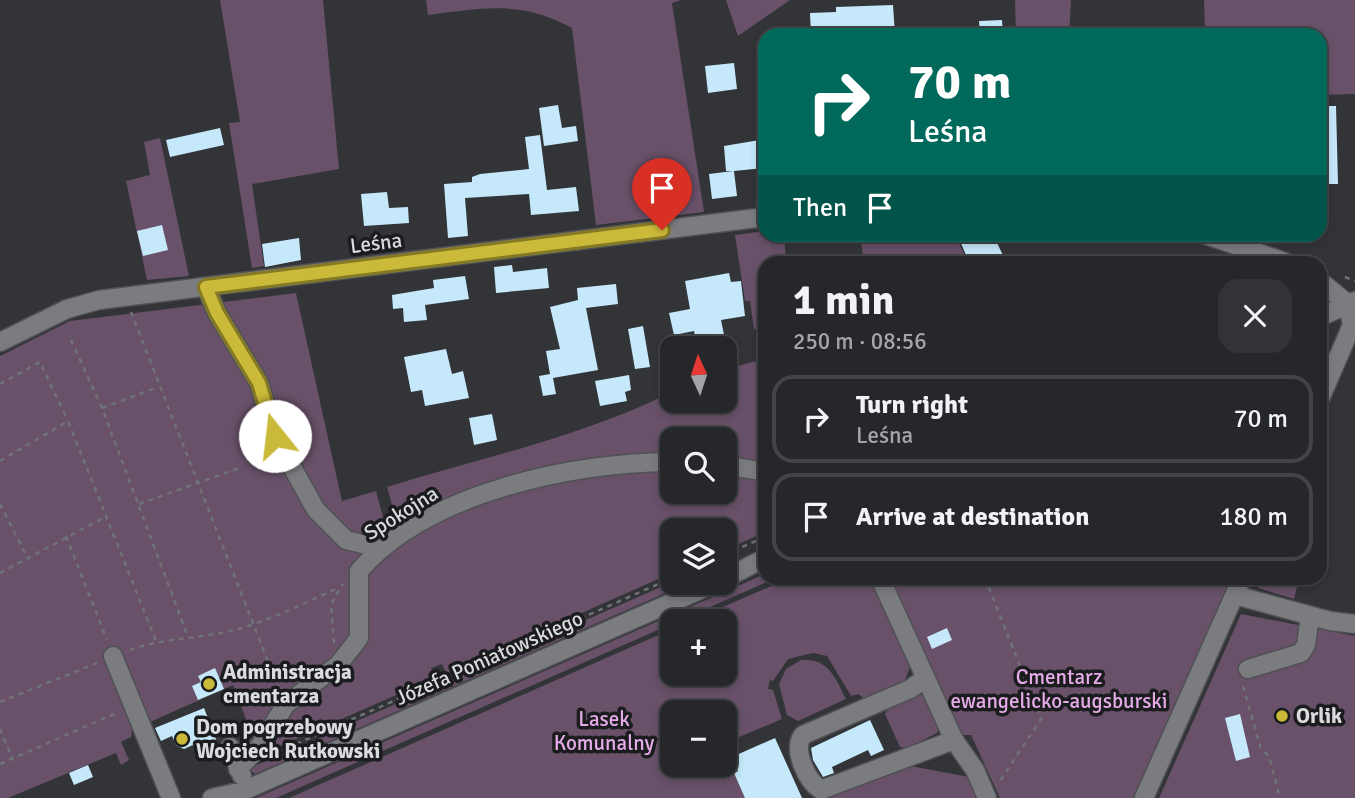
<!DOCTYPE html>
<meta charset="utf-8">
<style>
:root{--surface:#26272a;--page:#323336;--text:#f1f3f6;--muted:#a4a5a8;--line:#424447}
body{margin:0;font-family:Signika,sans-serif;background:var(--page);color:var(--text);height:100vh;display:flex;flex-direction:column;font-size:26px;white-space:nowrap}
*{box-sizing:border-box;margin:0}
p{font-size:23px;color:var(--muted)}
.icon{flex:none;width:38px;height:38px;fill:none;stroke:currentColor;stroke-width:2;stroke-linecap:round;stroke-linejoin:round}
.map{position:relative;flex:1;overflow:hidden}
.side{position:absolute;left:758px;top:256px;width:569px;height:329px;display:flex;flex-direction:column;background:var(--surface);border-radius:21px;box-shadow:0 4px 10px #0003,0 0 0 2px var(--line)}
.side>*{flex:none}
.hud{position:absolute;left:758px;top:28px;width:569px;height:214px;border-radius:21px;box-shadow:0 4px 10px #0003,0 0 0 2px var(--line);background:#00695c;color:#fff;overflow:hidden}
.needle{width:46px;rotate:357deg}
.fabs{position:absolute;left:660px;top:336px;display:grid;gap:14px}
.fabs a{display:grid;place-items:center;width:77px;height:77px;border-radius:14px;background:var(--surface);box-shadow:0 4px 10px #0003,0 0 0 2px var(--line);font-size:35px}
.pin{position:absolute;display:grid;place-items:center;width:60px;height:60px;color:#fff;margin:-72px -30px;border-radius:50% 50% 50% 0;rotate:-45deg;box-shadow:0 0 7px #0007}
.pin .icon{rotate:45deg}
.me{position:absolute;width:77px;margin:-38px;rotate:344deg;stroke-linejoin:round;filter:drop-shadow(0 0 5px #0008)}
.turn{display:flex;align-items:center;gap:24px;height:147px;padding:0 35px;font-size:32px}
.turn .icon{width:91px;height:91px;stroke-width:2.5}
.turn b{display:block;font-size:49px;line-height:60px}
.then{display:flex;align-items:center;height:66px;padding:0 35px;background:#0003;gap:14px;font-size:26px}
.round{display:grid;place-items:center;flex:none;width:74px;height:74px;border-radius:21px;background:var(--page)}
.head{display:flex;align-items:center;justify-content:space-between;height:119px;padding:0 35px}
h1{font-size:42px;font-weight:700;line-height:52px}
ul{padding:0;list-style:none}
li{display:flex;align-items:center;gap:21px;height:88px;margin:0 14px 10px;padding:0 21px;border:4px solid var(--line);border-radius:21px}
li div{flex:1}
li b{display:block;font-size:26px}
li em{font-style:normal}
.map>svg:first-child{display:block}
.green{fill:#685169;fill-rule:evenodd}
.building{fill:#c5e9fa}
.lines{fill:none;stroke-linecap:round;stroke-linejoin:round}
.minor-casing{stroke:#505154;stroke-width:21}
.path{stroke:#707276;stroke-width:2.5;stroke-dasharray:5 5;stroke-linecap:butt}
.minor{stroke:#7a7c80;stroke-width:18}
.route-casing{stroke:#847925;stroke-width:18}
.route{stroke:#cbba39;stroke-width:12}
.poi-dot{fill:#cbba39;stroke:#1b1c1e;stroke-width:2.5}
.labels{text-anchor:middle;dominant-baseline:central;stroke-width:7;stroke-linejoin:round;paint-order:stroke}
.street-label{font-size:21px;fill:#dadbde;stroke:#1b1c1e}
.poi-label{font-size:21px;font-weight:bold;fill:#dadbde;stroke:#1b1c1e;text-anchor:start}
.park-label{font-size:21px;fill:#e5abe8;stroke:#1b1c1e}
</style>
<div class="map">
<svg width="1355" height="798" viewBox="0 0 1355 798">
<rect width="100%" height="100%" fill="#323438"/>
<path class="green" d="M220,0H323L339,169L252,184L264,266L252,268L229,123L240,122Z
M426,0H681L672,3L704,212L596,225L572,28C521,0 483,8 428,15Z
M726,0H790L738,36Z
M1015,0H1071L1069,35H1016Z
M1204,0H1355V94L1320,95V35H1205Z
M160,138L189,276L147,280L126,181L150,175L144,142Z
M765,231V234L784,235L786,262H765V328L754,329L750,301H745L735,235Z
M860,235H930L922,241L936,235H955L968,262H864Z
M296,293L342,501L376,491L386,528L397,523L387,487C482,458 583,436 672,392V401H724L725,370L755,361L765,394V532L725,550L724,530H672V573L446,673L442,664L431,668L435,678L246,761L238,745L253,738L233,685L132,730L131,737L121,742L129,760L121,765L116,753L8,798H0V356L70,321ZM672,439H724V492H672Z
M765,574V578H776L276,798H256Z
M790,578H871L911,664L904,683L870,700L864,699L859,694L851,696L827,656L813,653L788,659L773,681L770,680L768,689L773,690L782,719L725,743L724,712H672V765H721L726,777L734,773L750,798H289L672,629V674H724V621H690Z
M883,578H1233L1136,798H1000L971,735H957Z
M1255,578H1299L1294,599L1258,588Z
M672,582L688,583L255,774L248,769Z
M1241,614L1355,636V798H1159Z
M801,660C829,658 835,678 846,699L798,721L787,715L779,684L786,669Z
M920,694L926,697L940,726L937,733L907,748L900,747L885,714L888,709Z
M900,764L969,777L978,798H827Z"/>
<path class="building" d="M893,5L895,35H811L810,13L836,12V7Z
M1002,20L1003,35H980L979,21Z
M734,63L737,89L708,93L705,66Z
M558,105L562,128L576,126L578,141L544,146L539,108Z
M1320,106H1336L1338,184H1320Z
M220,128L224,145L170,157L166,140Z
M540,135L547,190L576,187L579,211L531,215L529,194L465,198L468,236L448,238L444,184L472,182V177L480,174L529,169L525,137Z
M765,139V168L734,171L737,196L712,199L709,174L733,171H726L724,146Z
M387,192L389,208L408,207L409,223L364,226L361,194Z
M162,225L168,250L143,256L137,231Z
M957,234H993L1006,262H969Z
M299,238L301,260L265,267L262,244Z
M512,265L513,272L547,268L549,288L496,293L494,267Z
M729,273L731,282L741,281L745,316L721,320L725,340L697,345L694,331L674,335L669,313L690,309L685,281Z
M465,276L469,299L425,305L427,320L404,322L403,308L393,309L392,295L434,288L433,280Z
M616,284L618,304L586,308L598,370L553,378L556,394L543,396L539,376L550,374L546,351L560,349L550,307L578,300L577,288Z
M643,326L650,367L635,369L628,329Z
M446,349L452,374L463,371L469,398L425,406L422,390L411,392L404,357Z
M629,375L631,390L625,392L627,401L600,406L595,381Z
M492,414L497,440L474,445L469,418Z
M947,628L952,640L932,649L927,637Z
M215,668L224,689L198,700L192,686L201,682L198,676Z
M204,708L219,747L198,756L193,745L184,749L176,745L172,736L161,741L155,728Z
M1240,714L1250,757L1236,761L1225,718Z
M870,720L884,750L871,756L868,750L832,767L834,773L823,777L813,760L811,748Z
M775,738L802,798H745L734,773L738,771L732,757Z
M88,765L93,777L74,785L69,773Z"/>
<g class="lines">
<defs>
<path id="minor" d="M1203,234L1285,262
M1320,281L1348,304L1352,325L1320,399
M206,287L217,313L259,383L275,436L316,510L346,540L379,548
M1320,317L1355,301
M0,342L67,309L99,300L765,217
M724,465L765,472
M880,578L954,740L975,770L987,798
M724,579L765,558
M1235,595L1330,621L1355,624
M113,656L171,798
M1248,669L1301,653L1306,645L1310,616
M926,678L910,689L803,735C792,749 806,780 821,790L954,740
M230,747L242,776
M238,769L260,746L286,704L338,665L359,638V571C427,492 572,463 672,462
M212,798L243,791L716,583
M1144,798L1242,578"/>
</defs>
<use href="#minor" class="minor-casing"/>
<path class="path" d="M1345,277L1355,281
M131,312L278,687
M71,340L102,408L188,637
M0,384L40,362L68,421
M102,408L158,387
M0,461L68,421L156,641
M0,504L27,557
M139,504L239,468
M66,536L107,640
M724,555L765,537
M0,573L107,516
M985,578L1041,719L1000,781
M334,643L331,604L343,584
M130,650C160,639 189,639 221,633C262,625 300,605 338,588
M1243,686L1261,749L1269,756L1280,798
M0,702L97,663
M0,729L12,758
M278,752L672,578
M0,764L119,712"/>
<use href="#minor" class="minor"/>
</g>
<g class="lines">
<defs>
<path id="route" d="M275,436L259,383L217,313L206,287L662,230"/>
</defs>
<use href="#route" class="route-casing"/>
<use href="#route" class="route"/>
</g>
<g class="poi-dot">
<circle cx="209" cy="684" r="7"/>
<circle cx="1282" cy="716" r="7"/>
<circle cx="182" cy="739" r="7"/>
</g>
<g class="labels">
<g class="street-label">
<text transform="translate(376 243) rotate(-7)">Leśna</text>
<text transform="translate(401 513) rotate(-32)">Spokojna</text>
<text transform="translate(489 658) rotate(-24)">Józefa Poniatowskiego</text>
</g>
<g class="poi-label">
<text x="223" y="672">Administracja<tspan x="223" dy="24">cmentarza</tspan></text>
<text x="1296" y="716">Orlik</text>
<text x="196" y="727">Dom pogrzebowy<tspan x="196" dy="24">Wojciech Rutkowski</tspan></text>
</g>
<g class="park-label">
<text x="1059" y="677">Cmentarz<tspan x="1059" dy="24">ewangelicko-augsburski</tspan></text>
<text x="604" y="719">Lasek<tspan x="604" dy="24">Komunalny</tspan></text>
</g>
</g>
</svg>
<div class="fabs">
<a><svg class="needle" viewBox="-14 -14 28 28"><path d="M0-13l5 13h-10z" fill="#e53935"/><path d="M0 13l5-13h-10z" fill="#a4a5a8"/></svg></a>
<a><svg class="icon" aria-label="search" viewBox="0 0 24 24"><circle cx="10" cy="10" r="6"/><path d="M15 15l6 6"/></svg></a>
<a><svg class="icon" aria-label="layers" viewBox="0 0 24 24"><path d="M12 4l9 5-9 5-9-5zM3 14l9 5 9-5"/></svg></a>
<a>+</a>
<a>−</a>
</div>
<div class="pin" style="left:662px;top:230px;background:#d93025"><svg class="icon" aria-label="arrive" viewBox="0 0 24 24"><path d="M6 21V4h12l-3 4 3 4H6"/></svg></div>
<svg class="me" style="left:275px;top:436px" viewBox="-20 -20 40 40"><circle r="19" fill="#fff"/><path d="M0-13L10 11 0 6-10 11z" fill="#cbba39"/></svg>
<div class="hud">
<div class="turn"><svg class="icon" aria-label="right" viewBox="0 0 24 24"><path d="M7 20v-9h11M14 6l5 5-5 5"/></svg><div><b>70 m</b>Leśna</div></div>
<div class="then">Then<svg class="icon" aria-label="arrive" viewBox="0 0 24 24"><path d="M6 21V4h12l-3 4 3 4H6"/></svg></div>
</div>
<section class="side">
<div class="head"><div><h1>1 min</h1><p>250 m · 08:56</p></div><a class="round"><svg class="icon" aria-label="close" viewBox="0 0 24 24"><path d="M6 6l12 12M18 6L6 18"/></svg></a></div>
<ul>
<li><svg class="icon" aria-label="right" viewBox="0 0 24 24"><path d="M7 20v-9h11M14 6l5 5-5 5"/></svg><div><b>Turn right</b><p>Leśna</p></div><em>70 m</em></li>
<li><svg class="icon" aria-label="arrive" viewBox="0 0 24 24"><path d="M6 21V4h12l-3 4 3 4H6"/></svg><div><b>Arrive at destination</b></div><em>180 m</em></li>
</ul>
</section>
</div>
